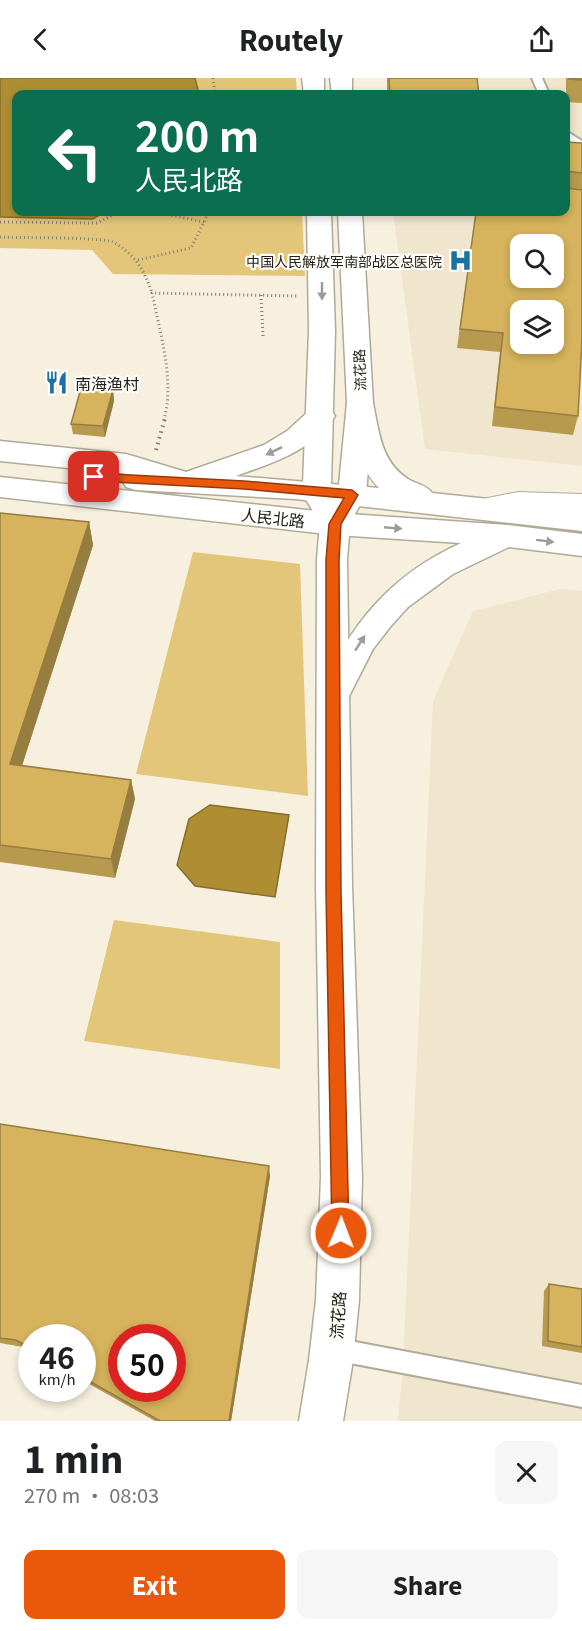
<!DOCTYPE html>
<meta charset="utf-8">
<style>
:root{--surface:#fff;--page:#f6f6f6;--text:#202124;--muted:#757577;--accent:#ea580c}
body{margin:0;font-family:Georgia,"Noto Sans SC",serif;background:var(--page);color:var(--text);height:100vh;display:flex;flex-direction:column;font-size:22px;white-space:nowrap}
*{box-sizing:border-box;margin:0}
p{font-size:20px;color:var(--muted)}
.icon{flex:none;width:33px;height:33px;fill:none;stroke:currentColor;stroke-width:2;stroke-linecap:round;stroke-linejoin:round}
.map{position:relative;height:1343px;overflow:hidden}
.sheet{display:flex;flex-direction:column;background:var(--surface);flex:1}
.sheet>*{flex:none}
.guide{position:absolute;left:12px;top:12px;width:558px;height:126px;border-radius:12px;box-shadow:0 3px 9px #0003;background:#0b6e4f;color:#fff;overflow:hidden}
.buttons{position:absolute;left:510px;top:156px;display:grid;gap:12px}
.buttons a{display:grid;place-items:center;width:54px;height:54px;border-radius:12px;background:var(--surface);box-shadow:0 3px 9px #0003;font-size:30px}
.speed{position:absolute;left:18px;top:1246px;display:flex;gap:12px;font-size:30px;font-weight:700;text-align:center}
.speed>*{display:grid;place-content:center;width:78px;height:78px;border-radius:50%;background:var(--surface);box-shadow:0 3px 9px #0003;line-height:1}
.speed small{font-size:15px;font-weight:400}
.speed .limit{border:9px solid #d22;background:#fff;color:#111}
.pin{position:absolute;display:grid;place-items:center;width:51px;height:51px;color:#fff;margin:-26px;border-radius:12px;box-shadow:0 3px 9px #0006}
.me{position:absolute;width:66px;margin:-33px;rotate:1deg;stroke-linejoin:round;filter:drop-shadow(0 0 4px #0008)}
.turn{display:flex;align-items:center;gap:21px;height:126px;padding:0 24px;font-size:27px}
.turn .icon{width:78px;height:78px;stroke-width:2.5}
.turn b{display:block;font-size:42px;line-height:51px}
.round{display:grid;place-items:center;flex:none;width:63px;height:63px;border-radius:12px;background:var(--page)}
.summary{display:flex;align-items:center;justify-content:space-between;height:102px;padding:0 24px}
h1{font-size:36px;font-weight:800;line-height:45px}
.cta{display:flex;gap:12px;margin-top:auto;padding:12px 24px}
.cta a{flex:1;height:69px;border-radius:12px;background:var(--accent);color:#fff;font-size:24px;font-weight:800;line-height:69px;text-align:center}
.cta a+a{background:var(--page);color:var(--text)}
header{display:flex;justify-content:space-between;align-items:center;height:78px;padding:0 24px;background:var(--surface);font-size:27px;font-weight:800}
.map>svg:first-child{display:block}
.built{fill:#f0e6ce;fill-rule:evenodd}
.green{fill:#e4c67b}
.water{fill:#af8e33;stroke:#856d2c;stroke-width:1.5}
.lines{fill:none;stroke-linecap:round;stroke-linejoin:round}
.service-casing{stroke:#b0aa99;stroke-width:4}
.minor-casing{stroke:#b0aa99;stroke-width:2}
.tertiary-casing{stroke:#b0aa99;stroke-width:3}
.secondary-casing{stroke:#b0aa99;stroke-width:3}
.primary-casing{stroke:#b0aa99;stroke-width:3}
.path-far1{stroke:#837e73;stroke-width:3;stroke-dasharray:1 3;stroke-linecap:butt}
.path{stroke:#837e73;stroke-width:4;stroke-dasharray:1.5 4.5;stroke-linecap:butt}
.service{fill:#fff;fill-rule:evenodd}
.minor{fill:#fff;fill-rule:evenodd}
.tertiary{fill:#fff;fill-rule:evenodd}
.secondary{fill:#fff;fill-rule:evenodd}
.primary{fill:#fff;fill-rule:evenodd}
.wall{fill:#b89a4f}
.shaded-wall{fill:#967d40}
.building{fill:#d6b35c;stroke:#967d40;stroke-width:1.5;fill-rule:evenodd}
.oneway{fill:#9c9b98}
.route{fill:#ea580c;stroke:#983908;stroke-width:1.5}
.labels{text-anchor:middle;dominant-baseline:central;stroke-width:4.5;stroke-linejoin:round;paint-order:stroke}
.far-poi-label{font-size:14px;fill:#24211b;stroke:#fffefa;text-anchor:end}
.far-street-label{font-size:14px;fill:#24211b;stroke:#fffefa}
.poi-label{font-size:16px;fill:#24211b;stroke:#fffefa;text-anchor:start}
.street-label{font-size:16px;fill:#24211b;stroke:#fffefa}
</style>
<header><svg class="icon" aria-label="back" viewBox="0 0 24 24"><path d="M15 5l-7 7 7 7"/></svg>Routely<svg class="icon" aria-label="share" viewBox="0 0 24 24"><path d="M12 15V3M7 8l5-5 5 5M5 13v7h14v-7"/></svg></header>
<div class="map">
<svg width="582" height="1343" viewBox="0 0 582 1343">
<rect width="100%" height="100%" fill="#f7f0df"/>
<path class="built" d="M470,0H582V388L425,371L393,134H566V16H474ZM520,166H554V200H520ZM520,232H554V266H520Z
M560,511L582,513V1343H398L403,1288L433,623L473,533Z"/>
<path class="green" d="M0,0H296L297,16H16V134H302L305,198L113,196L92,172L0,170Z
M193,474L300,486L308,718L136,696Z
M114,842L280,864V991L84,963Z"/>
<path class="water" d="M0,0H195L199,16H16V134H104L93,141L0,139Z
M210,727L289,737L275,819L195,808L177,787L189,741Z"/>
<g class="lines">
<defs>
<path id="service" d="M532,0H542L549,16H539Z
M566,53L582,63V71L566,61Z
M334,1260L582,1307V1329L334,1282L326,1279L323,1271L326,1263Z"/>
<path id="minor" d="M518,414L582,416V436L518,434L483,440L473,437L469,430L473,423Z"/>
<path id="tertiary" d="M302,0H324V16H304Z
M330,0H352V16H332Z
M307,134H331L335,253L331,407L335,422L338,417L347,325L338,134H362L373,325L366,417L345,453L335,457L325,453L305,420L303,407L309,253Z"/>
<path id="secondary" d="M335,435L345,439L350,446L347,481L352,807L362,1099L359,1222L353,1282L343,1343H299L309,1282L316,1222L321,1099L316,807L317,481L320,446L325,439Z"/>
<path id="primary" d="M360,316L370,319L373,325C379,354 381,384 408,401C416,406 427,407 432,415L582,431V453L295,421L136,412L126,409L122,402L126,396L0,383V363L126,376L186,394L264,367L287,353L311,331L321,329L331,331L335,338C313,373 272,385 236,398L379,410C356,386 352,357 347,325L350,319Z
M0,399L335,435L508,447L582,456V478L509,469L453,496L408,529L390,549L373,571L345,626L334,630L323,626L318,617C351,547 388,498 461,465L335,457L0,419Z"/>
</defs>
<use href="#service" class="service-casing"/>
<use href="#minor" class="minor-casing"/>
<use href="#tertiary" class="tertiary-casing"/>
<use href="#secondary" class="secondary-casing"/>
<use href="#primary" class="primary-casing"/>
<path class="path-far1" d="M213,0L215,16
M156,134L204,144
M0,144L97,145L117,135L127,134
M0,159C18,160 103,159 113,164C135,176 144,192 152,215
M138,182L191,170L209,134
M261,217L263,258
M164,342C175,302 160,255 152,215L297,218"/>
<path class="path" d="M156,372L165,340"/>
<use href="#service" class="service"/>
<use href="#minor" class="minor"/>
<use href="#tertiary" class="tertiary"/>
<use href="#secondary" class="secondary"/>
<use href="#primary" class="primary"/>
</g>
<path class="wall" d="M387,0H477L479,16H387Z
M566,0H582V25L566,24Z
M566,64L582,65V263L578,338L573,357L492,348L500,274L457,270L476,134H566Z
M113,312L114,323L105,359L73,356L71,346Z
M0,435L89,444L93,467L22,688L131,702L135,721L115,800L0,784Z
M0,1046L270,1098L231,1343H155L82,1302V1260H32V1273L23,1269L0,1265Z
M549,1206L582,1211V1275L542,1268L544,1213Z"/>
<path class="shaded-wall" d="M113,312L114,323L105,359L103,348Z
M89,444L93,467L16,706L10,686Z
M131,702L135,721L115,800L111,781Z
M269,1088L270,1098L231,1343H229Z"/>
<path class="building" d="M389,0H477L479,16H390Z
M569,0H582V2L569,1Z
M566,64L582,65V95L566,93Z
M566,110L582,112V262L578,338L495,329L503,255L460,251L476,134H566ZM520,166H554V200H520ZM520,232H554V266H520Z
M81,310L113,312L103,348L71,346Z
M0,435L89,444L10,686L131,702L111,781L0,767Z
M0,1046L269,1088L229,1343H160L82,1299V1260H32V1271L16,1262L0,1260ZM122,1260H172V1311H122Z
M549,1206L582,1211V1269L548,1263Z"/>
<defs><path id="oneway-solid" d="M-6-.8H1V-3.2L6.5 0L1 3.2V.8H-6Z" transform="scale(1.5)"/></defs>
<g class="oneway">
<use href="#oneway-solid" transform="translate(322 213) rotate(90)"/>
<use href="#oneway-solid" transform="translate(274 373) rotate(154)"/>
<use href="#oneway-solid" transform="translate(393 450) rotate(5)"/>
<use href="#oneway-solid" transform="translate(545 463) rotate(7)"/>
<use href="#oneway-solid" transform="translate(360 565) rotate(-57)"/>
</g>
<path class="route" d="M94,395L244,403L352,412L358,417L341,446L339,482L341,814L349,1155L347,1161L341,1164L335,1161L332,1155L326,814V482L329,446L344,420L244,411L94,403L88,399Z"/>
<defs>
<symbol id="hospital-bare" viewBox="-9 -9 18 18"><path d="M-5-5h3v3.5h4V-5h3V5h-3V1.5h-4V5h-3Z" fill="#1a72a2" stroke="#fffefa" stroke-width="2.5" paint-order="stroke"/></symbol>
<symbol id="restaurant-bare" viewBox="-9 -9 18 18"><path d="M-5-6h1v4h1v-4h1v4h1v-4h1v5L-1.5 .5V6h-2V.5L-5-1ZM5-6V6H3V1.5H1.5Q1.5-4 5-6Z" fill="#1a72a2" stroke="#fffefa" stroke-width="2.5" paint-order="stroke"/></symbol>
</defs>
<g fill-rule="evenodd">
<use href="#hospital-bare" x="444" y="166" width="33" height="33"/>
<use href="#restaurant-bare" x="40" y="288" width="33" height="33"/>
</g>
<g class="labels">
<g class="far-poi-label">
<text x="442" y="183">中国人民解放军南部战区总医院</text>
</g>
<g class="far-street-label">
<text transform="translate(359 292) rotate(-92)">流花路</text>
</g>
<g class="poi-label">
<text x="75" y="305">南海渔村</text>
</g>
<g class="street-label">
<text transform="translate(273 439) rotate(6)">人民北路</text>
<text transform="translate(337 1237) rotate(-86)">流花路</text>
</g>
</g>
</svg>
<div class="buttons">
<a><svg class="icon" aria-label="search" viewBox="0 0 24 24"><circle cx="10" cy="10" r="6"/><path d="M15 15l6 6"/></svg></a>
<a><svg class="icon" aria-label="layers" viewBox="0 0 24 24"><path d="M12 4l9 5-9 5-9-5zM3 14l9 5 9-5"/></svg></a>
</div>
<div class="speed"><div>46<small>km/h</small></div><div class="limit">50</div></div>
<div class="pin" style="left:94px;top:399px;background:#d93025"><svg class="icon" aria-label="arrive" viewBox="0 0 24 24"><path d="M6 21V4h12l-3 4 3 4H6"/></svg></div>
<svg class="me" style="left:341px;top:1155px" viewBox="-20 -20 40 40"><circle r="17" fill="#ea580c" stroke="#fff" stroke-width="3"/><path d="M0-11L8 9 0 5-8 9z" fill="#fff"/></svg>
<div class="guide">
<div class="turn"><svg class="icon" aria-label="left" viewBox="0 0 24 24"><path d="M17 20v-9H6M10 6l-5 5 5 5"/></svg><div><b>200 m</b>人民北路</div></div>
</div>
</div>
<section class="sheet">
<div class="summary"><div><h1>1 min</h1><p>270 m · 08:03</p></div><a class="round"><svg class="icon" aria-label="close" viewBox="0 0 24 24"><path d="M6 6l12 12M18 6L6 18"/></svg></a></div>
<div class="cta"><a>Exit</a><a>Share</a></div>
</section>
